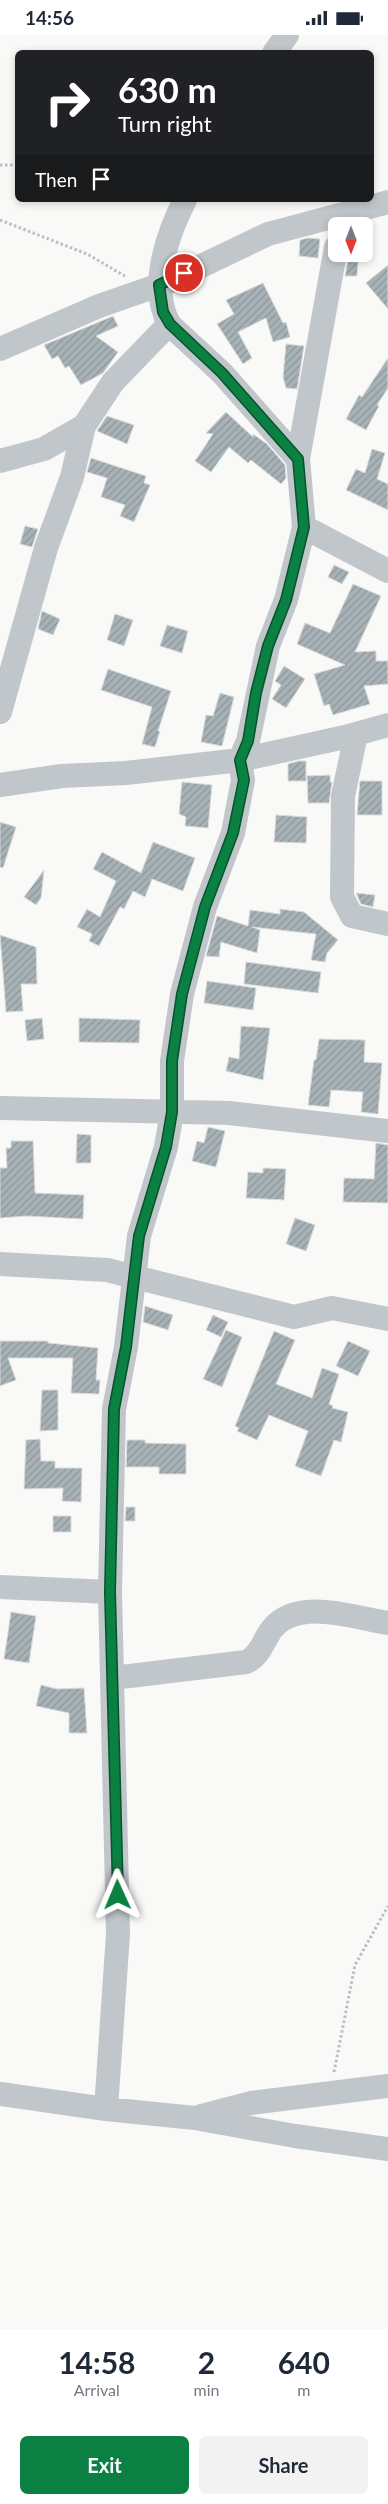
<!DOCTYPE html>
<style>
:root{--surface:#fff;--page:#f2f2f3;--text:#1f2937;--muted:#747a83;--accent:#0b8043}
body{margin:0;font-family:Lato,sans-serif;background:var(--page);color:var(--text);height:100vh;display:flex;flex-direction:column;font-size:19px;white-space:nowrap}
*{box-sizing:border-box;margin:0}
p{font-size:16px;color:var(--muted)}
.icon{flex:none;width:28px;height:28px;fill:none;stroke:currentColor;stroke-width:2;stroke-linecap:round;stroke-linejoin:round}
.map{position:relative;height:2294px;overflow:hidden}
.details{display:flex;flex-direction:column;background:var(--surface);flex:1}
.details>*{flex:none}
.guide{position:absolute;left:15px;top:15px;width:359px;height:152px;border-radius:8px;box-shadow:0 2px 8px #0003;background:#202124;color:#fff;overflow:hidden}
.needle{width:32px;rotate:180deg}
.buttons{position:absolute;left:328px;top:182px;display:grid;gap:10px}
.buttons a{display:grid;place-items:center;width:45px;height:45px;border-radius:8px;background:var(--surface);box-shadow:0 2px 8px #0003;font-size:25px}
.pin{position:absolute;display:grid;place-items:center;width:42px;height:42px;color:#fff;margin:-21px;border:2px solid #fff;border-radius:50%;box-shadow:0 1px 5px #0007}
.me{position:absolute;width:55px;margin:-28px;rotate:359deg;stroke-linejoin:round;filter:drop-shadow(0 0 4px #0008)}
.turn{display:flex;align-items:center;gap:18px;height:105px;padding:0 20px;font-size:22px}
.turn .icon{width:65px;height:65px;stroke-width:2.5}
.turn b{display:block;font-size:35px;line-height:42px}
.then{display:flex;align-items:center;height:48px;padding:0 20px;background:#0003;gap:10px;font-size:19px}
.eta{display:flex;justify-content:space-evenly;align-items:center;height:85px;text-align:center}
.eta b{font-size:30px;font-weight:700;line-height:35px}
.button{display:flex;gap:10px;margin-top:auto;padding:10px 20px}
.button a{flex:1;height:58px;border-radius:8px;background:var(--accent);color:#fff;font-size:20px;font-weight:700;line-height:58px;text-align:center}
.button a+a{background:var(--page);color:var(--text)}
.status{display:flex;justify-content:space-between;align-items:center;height:35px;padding:0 25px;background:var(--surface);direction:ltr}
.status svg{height:14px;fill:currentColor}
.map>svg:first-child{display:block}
.building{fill:url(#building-hatch);stroke:#dbdbd9}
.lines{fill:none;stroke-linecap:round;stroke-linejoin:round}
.path{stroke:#babfc1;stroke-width:3;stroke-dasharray:2.5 2.5;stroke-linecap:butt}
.minor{stroke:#c0c6c9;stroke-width:24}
.route-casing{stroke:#07532c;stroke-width:12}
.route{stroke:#0b8043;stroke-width:9}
</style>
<div class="status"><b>14:56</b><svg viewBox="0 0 49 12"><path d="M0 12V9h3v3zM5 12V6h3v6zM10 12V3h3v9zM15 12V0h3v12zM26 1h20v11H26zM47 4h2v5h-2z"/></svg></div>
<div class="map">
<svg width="388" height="2294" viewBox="0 0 388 2294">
<defs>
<pattern id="building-hatch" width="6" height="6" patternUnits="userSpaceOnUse" patternTransform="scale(1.25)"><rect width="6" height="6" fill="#a7b2b7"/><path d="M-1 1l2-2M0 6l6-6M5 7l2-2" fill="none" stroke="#8c969a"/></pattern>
</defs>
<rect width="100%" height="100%" fill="#f9f9f7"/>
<path class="building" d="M308,203L320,204L318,223L299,221L300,205Z
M348,226H358L357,241H345Z
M388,230V274L366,248Z
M263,248L283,288L286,287L290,302L273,307L266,283L238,297L252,323L243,329L217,289L234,279L226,265Z
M113,281L118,291L96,301L118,317L103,338L81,350L69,331L65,333L58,321L52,324L44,310Z
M286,309L304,311L297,354L286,353L283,342Z
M388,323V353L377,370L379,371L366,395L346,384L359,360L362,362Z
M226,377L253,402V399L267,409L285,430L286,443L281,449L251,425L248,428L229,412L211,437L195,426L213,399L206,398Z
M107,381L134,390L127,409L97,396Z
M372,414L385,418L377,444L388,449V475L346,455L356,434L365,438Z
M91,423L146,441L144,448L150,450L134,487L120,481L125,470L101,462L107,443L87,437Z
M25,491L38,494L32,512L20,509Z
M334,530L349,537L342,549L328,542Z
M353,549L381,561L355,617L376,616V626H388V649L364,651L370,669L333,680L329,669L324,671L314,639L345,630L297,609L305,588L330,598Z
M42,576L60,584L53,600L38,594Z
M115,579L133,585L124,611L107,605Z
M167,590L188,596L182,618L160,611Z
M284,631L305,644L286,673L272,664L281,650L275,646Z
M108,634L171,656L158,696H160L155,712L142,709L152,672L101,655Z
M220,658L234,662L222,711L201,707L206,680L213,681Z
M298,726H306V746H288V729Z
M330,740V747H332L329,768H308L307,741Z
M360,746H382V780H357Z
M182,747L212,750L208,793L185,791L186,782L179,779Z
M276,780L307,782L306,808L274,807Z
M0,787L16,792L3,833L0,832Z
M153,807L195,823L183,856L152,844L145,862L133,856L124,874L120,872L99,911L89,906L92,899L77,892L87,874L100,882L116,846L93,834L102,817L141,838Z
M44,835L41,863L36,870L24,862Z
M356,858L375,860L373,872L361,869Z
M280,874L304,877L338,905L327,918L325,927L311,925L316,899L252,892L260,895L257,918L221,907L219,922L206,921L217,881L248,891L250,875L280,879Z
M0,900L36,912L37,949H21L23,976L6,977Z
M246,927L321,937L318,958L244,949Z
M207,946L256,953L253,975L204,968Z
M42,983L44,1004L27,1006L25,985Z
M79,983L140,985L139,1008L79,1007Z
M241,991L270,993L263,1045L226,1036L229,1022L239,1024Z
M319,1004L365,1005L364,1027L382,1028L378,1079L361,1077L363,1057L331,1055L329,1072L308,1070L314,1025H316Z
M208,1092L225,1096L216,1132L192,1126L197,1106L204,1108Z
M77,1099L91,1100V1128H76Z
M11,1106H33L35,1158L84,1160L83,1184L27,1181L0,1183V1133H7L6,1113H11Z
M376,1108L388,1110V1168L343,1167L344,1143L374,1144Z
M263,1133L286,1134L284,1165L246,1163L248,1137L263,1138Z
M295,1183L315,1190L306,1216L286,1209Z
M145,1271L173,1280L168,1295L143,1287Z
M213,1280L228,1287L221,1302L206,1295Z
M226,1295L242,1302L222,1352L203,1344Z
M274,1296L295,1305L276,1349L312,1363L322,1333L339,1339L329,1369L333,1371L332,1373L348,1377L341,1407L334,1405L321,1441L295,1431L308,1396L269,1380L257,1405L237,1396L239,1393L235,1391Z
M0,1306H48V1308L98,1313L96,1345H100L99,1359L71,1358L73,1323H8L16,1345L0,1351Z
M348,1306L370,1316L358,1341L336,1331Z
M42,1355H58V1395L40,1396Z
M40,1404L41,1426H55V1433H82L81,1467L62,1466L63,1453L24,1454L26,1405Z
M127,1405H145V1408L186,1409V1439H159V1432H126Z
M126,1472H135V1486H125Z
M53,1481H71V1497H53Z
M11,1577L36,1581L29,1628L4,1624Z
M41,1650L57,1654L84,1653L87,1698H69V1678L36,1671Z"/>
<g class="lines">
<path class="path" d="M0,130H18
M0,185L87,219L125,241
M334,2037L355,1930L388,1871"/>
<path class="minor" d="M274,18L287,0
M169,289L222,338L298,424
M0,314L99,271L168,247L268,199L388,167
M0,426L44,414L84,391
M304,492L388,536
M0,677L46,513L72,442L84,391L113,347L169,289C149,252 167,200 185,165
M356,699L343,761L342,862L352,881L388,889
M0,750L62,741L126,738L240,725L345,702L388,690
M0,1073L229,1078L388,1096
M0,1229L107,1235L294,1282L332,1273L388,1284
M0,1552L110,1557
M113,1643L246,1627C260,1621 263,1606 272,1594C298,1562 354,1583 388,1588
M0,2059L106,2074L195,2083L295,2101L388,2114
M106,2074L118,1899L110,1557L114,1374L126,1312L139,1201L166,1112L172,1077V1026L182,959L205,872L233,798L243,745L240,725L248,706L268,611L286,565L304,492L298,424L336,212
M201,2081L251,2068L388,2051"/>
</g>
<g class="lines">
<defs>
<path id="route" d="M118,1860L110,1557L114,1374L126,1312L139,1201L166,1112L172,1077V1026L182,959L205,872L233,798L244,745L240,725L248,706L256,658L268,611L286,565L304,492L298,424L222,338L170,289L163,277L159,250L184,238"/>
</defs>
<use href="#route" class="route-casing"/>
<use href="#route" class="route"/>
</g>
</svg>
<div class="buttons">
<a><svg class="needle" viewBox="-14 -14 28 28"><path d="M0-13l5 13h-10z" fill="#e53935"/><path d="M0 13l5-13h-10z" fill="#747a83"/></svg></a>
</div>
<div class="pin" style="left:184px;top:238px;background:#d93025"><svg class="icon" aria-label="arrive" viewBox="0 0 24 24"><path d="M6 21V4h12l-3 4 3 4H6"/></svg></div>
<svg class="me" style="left:118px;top:1860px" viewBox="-20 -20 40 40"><path d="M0-17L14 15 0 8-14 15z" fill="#0b8043" stroke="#fff" stroke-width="4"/></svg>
<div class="guide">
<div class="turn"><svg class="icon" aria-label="right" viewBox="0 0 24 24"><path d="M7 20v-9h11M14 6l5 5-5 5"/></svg><div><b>630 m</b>Turn right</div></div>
<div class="then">Then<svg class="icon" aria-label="arrive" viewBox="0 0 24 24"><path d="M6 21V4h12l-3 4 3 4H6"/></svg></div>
</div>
</div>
<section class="details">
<div class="eta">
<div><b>14:58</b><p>Arrival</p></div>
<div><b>2</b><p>min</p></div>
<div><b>640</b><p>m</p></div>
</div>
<div class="button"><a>Exit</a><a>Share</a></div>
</section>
